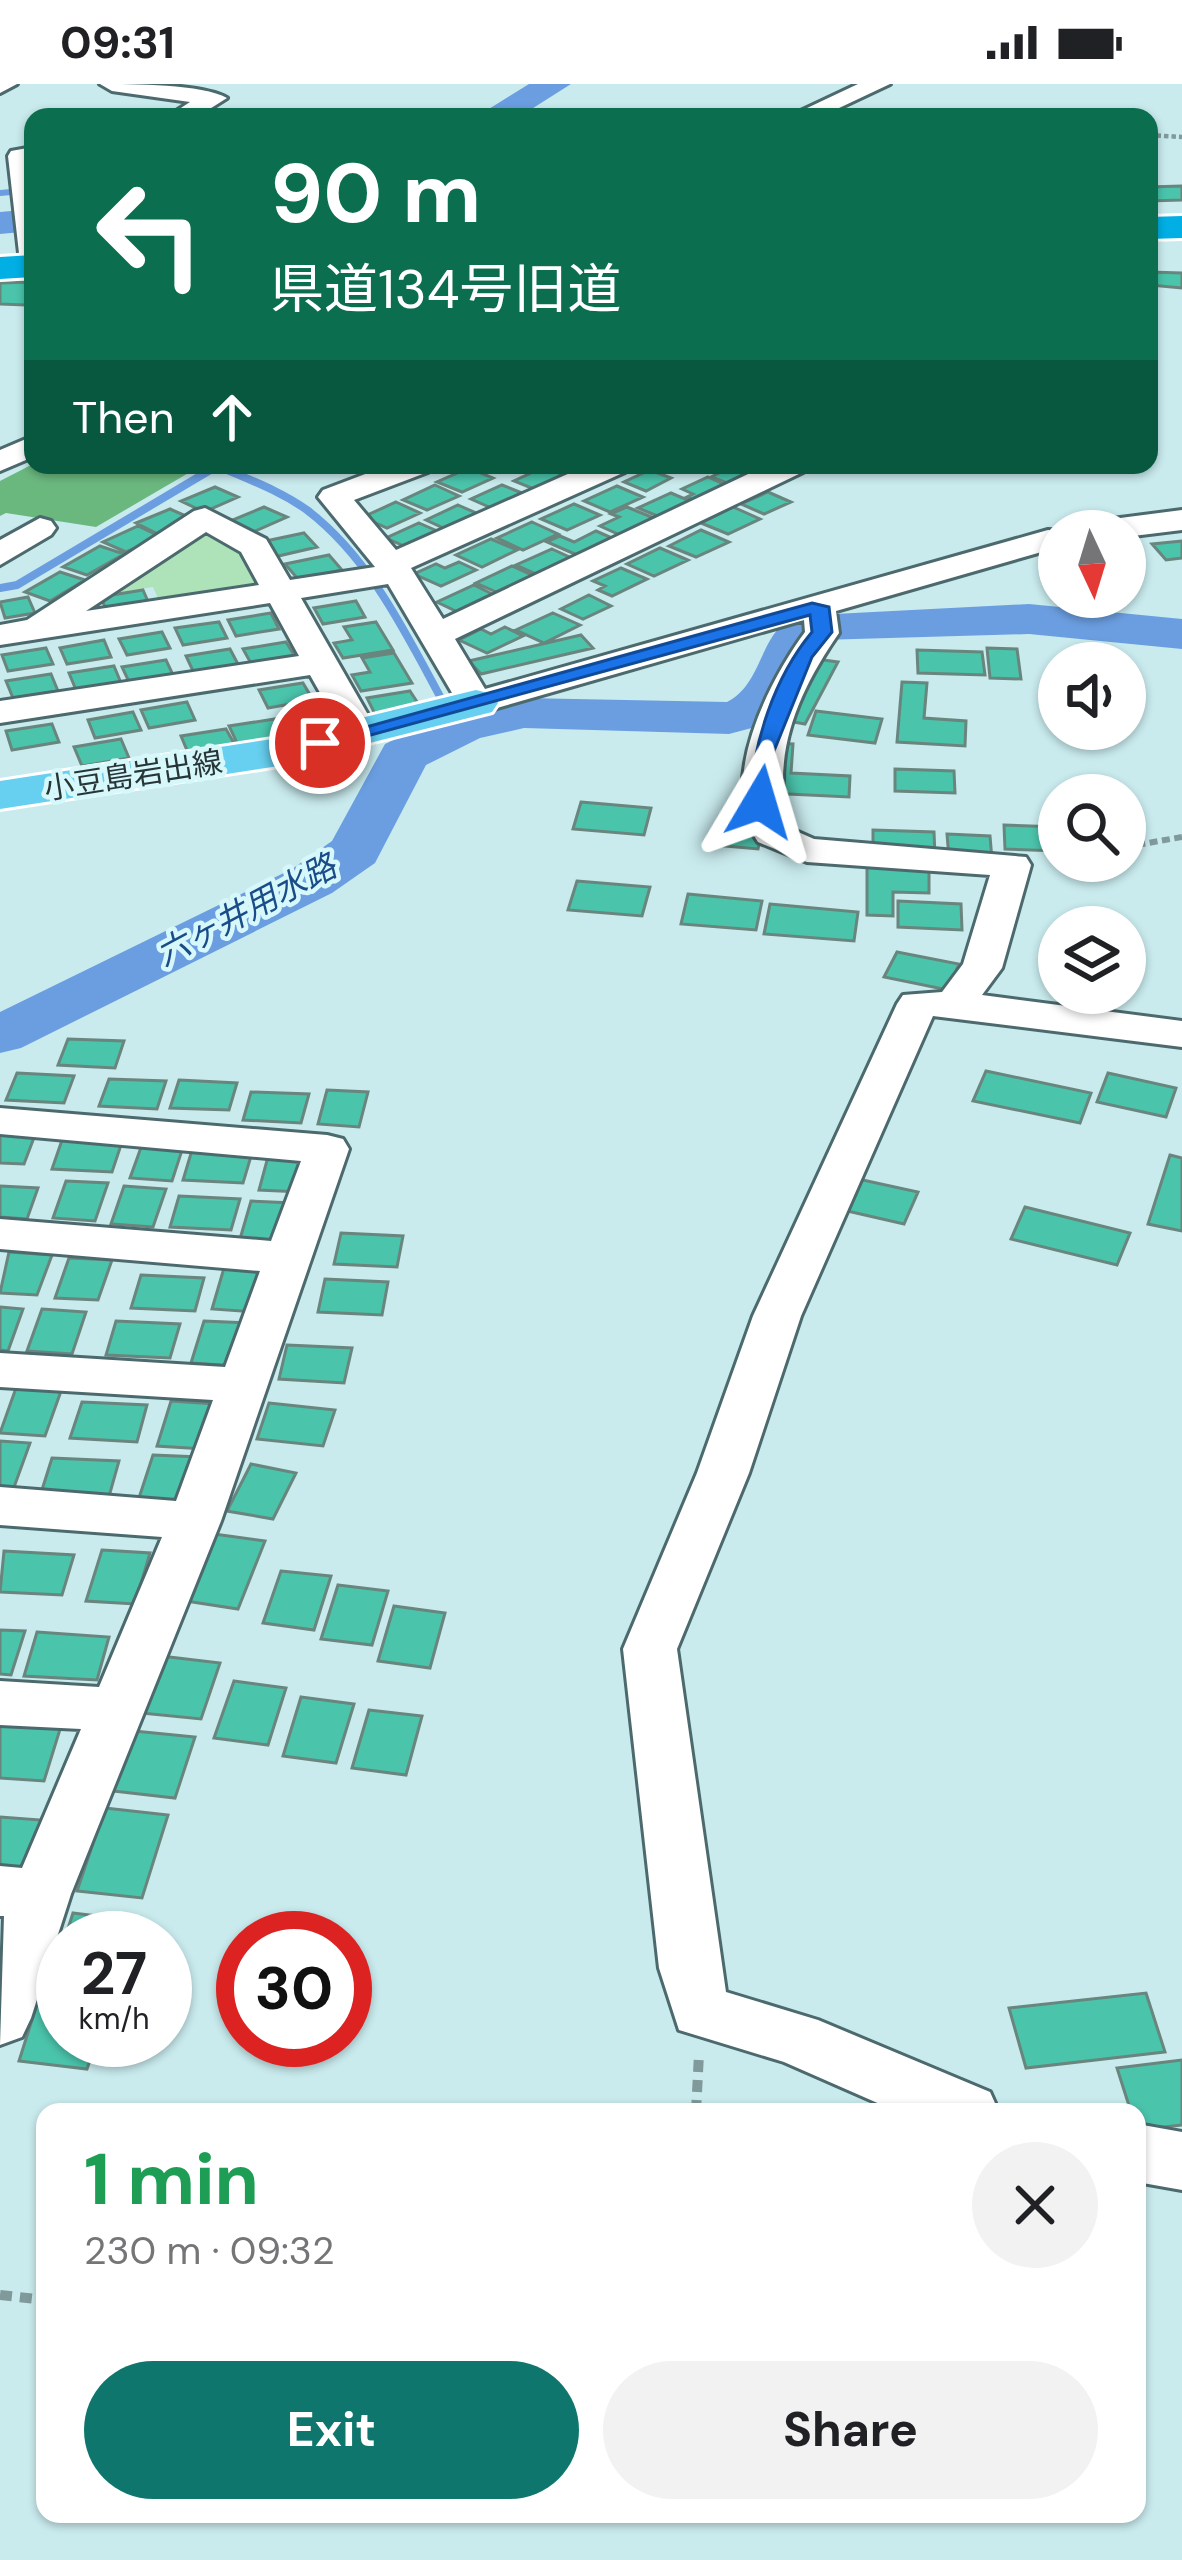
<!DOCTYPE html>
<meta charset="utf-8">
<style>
:root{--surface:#fff;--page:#f2f2f2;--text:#202124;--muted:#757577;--accent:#0f766e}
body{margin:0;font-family:"DM Sans","Noto Sans JP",sans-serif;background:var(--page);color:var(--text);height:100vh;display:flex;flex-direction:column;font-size:45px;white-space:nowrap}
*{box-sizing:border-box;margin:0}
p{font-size:39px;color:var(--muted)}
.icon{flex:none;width:66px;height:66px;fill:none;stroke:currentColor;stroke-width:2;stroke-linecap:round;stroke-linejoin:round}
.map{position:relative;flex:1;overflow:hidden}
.panel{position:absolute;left:36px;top:2019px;width:1110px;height:420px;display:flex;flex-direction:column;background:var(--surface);border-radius:24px;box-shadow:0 3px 9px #0004}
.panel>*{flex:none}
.banner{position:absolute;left:24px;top:24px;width:1134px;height:366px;border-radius:24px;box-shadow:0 3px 9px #0004;background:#0b6e4f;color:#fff;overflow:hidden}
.needle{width:78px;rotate:176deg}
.tools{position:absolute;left:1038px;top:426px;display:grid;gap:24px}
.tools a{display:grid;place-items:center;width:108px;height:108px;border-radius:50%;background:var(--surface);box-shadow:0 3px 9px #0004;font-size:60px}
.speed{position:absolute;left:36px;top:1827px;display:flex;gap:24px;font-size:60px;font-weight:700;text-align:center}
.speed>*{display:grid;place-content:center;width:156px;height:156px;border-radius:50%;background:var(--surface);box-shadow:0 3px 9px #0004;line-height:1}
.speed small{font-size:30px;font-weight:400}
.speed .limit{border:18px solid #d22;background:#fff;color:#111}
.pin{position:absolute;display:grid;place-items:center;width:102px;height:102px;color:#fff;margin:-51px;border:6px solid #fff;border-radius:50%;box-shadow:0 3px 12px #0007}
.me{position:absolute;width:132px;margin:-66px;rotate:7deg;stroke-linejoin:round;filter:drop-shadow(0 0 9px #0008)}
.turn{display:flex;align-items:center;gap:42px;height:252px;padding:0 48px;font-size:54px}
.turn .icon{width:156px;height:156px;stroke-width:2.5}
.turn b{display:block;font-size:84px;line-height:102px}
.then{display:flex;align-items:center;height:114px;padding:0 48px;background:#0003;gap:24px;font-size:45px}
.round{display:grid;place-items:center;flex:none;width:126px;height:126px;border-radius:63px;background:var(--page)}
.overview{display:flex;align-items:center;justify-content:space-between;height:204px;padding:0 48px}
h1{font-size:72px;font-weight:700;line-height:90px;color:#1e9e55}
.cta{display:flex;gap:24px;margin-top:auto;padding:24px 48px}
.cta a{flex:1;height:138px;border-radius:72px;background:var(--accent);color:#fff;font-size:48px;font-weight:700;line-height:138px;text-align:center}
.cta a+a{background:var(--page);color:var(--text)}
.status{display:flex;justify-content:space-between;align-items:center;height:84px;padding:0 60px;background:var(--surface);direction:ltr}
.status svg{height:33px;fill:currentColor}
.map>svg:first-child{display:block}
.green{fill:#aee3b9}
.forest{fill:#6bb87f}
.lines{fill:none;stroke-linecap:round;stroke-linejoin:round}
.stream-far1{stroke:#6b9ee1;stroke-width:6}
.stream{stroke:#6b9ee1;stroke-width:8}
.river{fill:#6b9ee1;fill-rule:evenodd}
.building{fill:#4bc4ac;stroke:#68867e;stroke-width:3}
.minor-casing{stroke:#4c6a6d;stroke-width:6}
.major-casing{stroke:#fff;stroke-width:6}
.highway-casing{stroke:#fff;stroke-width:6}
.path-far2{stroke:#80999b;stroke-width:4.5;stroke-dasharray:4.5 3;stroke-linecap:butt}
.path-far1{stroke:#80999b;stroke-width:6;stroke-dasharray:8 4.5;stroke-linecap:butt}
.path{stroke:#80999b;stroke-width:10;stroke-dasharray:12 8;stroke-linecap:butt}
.minor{fill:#fff;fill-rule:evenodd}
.major{fill:#67cfef;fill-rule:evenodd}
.highway{fill:#01afe5;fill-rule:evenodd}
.route{fill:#1a73e8;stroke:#114b97;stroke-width:3}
.labels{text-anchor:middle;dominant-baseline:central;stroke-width:9;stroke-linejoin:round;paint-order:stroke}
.far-street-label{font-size:30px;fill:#283536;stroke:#d6f8fb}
.far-water-label{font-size:33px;font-style:italic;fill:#1a4c89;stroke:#d6f8fb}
</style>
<div class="status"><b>09:31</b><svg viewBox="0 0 49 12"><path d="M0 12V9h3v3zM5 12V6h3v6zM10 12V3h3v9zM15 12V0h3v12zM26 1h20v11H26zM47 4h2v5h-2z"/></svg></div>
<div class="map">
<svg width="1182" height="2476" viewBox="0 0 1182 2476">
<rect width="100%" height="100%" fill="#c9ebee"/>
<path class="green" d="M201,443L246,464L265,498L259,504L160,519L153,503L92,513Z"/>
<path class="forest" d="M33,380L190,381L197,384L96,443L6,429L0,432V397Z"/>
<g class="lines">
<path class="stream-far1" d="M0,109L33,106"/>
<path class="stream" d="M216,381C247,395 279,406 307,426C378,480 415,570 458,645
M0,504L17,501L217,382"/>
<path class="river" d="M529,0H571L519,33H476Z
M33,125V147L0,150V128Z
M1029,520L1182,535V565L1029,550L821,556L800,603L785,625L763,641L729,650L524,644L480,654L426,681L375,779L332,809L21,964L0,969V928L292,785L332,757L385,660L446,631L524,614L727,618C764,599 759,547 796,532Z"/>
</g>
<path class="building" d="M1182,102V116L1149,117V103Z
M1149,188L1182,189V204L1149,201Z
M33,198L25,221L0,220V199Z
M736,381L758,389L733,401L711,393Z
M544,383L569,393L539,407L514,397Z
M469,384L493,394L462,408L437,398Z
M650,386L671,394L646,407L624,398Z
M708,393L732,404L700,419L687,413L693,410L682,405Z
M435,401L459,412L427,426L403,416Z
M502,401L527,411L496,426L471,415Z
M617,402L643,413L610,428L584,417Z
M215,403L238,413L204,428L181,417Z
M768,408L791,418L764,430L741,420Z
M671,409L697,420L665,435L638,424Z
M396,418L420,429L387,444L363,433Z
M574,420L600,431L567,446L541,435Z
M458,421L483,432L450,447L426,436Z
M264,423L287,433L253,448L230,437Z
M627,423L661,437L627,454L600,442L619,433L611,430Z
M733,423L760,435L728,450L701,439Z
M170,425L193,435L158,450L136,439Z
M532,438L558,450L523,466L497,454Z
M419,439L444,450L411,465L386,454Z
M138,442L161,453L126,468L103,458Z
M701,446L729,458L696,473L669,462Z
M596,447L619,457L584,474L547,458L560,452L574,458Z
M304,449L317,463L274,473L261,458Z
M491,455L517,466L482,483L456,471Z
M1182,457V474L1166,476L1152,460Z
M100,462L124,470L87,491L63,483Z
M660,464L688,476L654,492L627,480Z
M552,465L578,477L543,493L516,481Z
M329,471L342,486L298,495L285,480Z
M459,478L476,486L441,502L414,490L436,480L445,484Z
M512,482L538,494L503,511L476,499Z
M621,484L647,495L612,512L598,506L605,502L593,497Z
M60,488L85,496L50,517L25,508Z
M474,501L500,514L464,531L437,518Z
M143,506L150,522L108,528L100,513Z
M589,511L611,522L583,535L561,525Z
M28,513L35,529L5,534L0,518Z
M356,517L365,533L323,540L314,524Z
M271,529L279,545L236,552L228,536Z
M553,529L580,541L544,559L516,546Z
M219,538L227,554L183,561L175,544Z
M376,538L393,566L343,574L334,559L352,556L344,543Z
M505,543L523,552L487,569L459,556L481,545L491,550Z
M162,548L170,564L127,571L119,555Z
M581,551L593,564L481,590L469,577Z
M104,556L111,573L67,580L60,564Z
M286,558L296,574L252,581L243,565Z
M46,564L53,580L8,587L2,571Z
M987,564L1017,565L1021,595L990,594Z
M230,565L239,582L194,589L186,572Z
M917,566L982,568L985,591L918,589Z
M394,569L412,599L361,607L352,591L370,588L362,574Z
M816,575L838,578L805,640L782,636Z
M166,576L174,593L130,600L122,583Z
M114,582L121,599L76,606L69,589Z
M51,590L58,607L13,614L6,597Z
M902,598L927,599L924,634L966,637L965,662L897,658Z
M303,599L313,616L268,624L259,606Z
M410,607L421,624L376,632L367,614Z
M187,618L195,636L149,644L141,626Z
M324,626L334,644L289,652L279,634Z
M816,627L882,635L875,659L808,651Z
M133,628L141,646L95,654L88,636Z
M275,635L284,653L238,661L229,642Z
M52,640L59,658L12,666L6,647Z
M226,645L236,663L189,671L181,652Z
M121,655L129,674L82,682L74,663Z
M771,659L793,660L791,689L850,692L849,713L768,709Z
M895,685L954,687L955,709L895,707Z
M581,718L651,724L644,751L573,745Z
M729,740L763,742L758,765L724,762Z
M1004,741L1059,743V767L1005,765Z
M873,746L934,748L935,772L873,769Z
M947,750L990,752L992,776L949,774Z
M867,782L929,785V809L893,808V832L867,831Z
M577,797L650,803L642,832L568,826Z
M688,810L762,817L756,846L681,840Z
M898,817L961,820L962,846L898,843Z
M770,820L858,828L854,857L764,850Z
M897,868L959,880L948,906L884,893Z
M68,955L124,957L115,984L58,981Z
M986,987L1091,1009L1080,1039L973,1017Z
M17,989L74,992L64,1019L6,1016Z
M1108,989L1176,1004L1166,1033L1097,1018Z
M109,995L166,997L157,1025L99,1022Z
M179,996L237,999L229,1026L170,1024Z
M327,1006L368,1008L359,1043L318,1040Z
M251,1008L309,1010L301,1039L243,1036Z
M0,1050L35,1051L24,1080L0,1079Z
M62,1056L122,1058L112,1088L52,1085Z
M143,1058L184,1060L172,1097L130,1094Z
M192,1066L252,1069L243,1099L183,1096Z
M269,1069L310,1071L301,1108L259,1106Z
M1170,1071L1182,1074V1147L1148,1140Z
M849,1093L918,1108L904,1140L834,1124Z
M66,1097L108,1099L95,1137L53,1134Z
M0,1102L38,1104L27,1135L0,1133Z
M124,1102L166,1105L153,1143L111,1140Z
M179,1112L240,1115L231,1146L170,1143Z
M251,1117L293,1119L283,1158L240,1155Z
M1025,1123L1130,1149L1117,1181L1011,1155Z
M341,1149L403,1152L397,1183L334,1180Z
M9,1168L52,1171L37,1211L0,1209Z
M69,1174L112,1176L98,1216L55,1214Z
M224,1184L267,1187L255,1228L212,1225Z
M141,1191L204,1194L195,1227L131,1224Z
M325,1195L388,1198L382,1231L318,1228Z
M0,1223L23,1225L8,1267L0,1266Z
M42,1225L86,1228L72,1270L27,1267Z
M116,1237L180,1240L170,1274L106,1271Z
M204,1237L248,1239L236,1282L191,1279Z
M287,1261L352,1264L344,1299L279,1295Z
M16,1304L61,1307L45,1352L0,1349Z
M171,1317L216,1320L204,1365L157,1362Z
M82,1318L147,1321L137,1358L70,1354Z
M269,1319L335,1326L323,1362L257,1355Z
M0,1357L30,1359L13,1406L0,1405Z
M153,1371L199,1373L186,1421L138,1417Z
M52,1374L119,1377L108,1416L40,1412Z
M251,1380L296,1389L273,1435L227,1427Z
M214,1450L265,1457L238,1525L186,1517Z
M102,1466L150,1469L135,1520L86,1517Z
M4,1467L74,1471L62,1511L0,1508Z
M281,1487L331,1492L314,1546L263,1539Z
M338,1501L388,1507L372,1561L321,1555Z
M394,1522L445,1529L430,1584L378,1577Z
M0,1546L25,1547L11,1591L0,1590Z
M37,1548L109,1553L97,1596L24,1592Z
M161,1572L220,1579L201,1635L141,1629Z
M234,1597L286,1604L268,1661L214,1654Z
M301,1613L354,1620L336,1679L283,1672Z
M369,1626L422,1632L406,1691L352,1684Z
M0,1638L61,1642L44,1697L0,1694Z
M134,1647L195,1653L175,1714L113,1707Z
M105,1724L168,1731L142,1814L77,1807Z
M0,1733L41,1736L27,1786L0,1784Z
M73,1829L138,1837L132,1854H65Z
M1146,1909L1165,1968L1026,1984L1009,1924Z
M37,1920L63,1923V1956H97L87,1985L19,1977Z
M1182,1976V2041L1137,2046V2028H1131L1117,1984Z"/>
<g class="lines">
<defs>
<path id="minor" d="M0,0H17L0,9Z
M100,0C132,0 203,0 227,14L197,33H167L190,18L112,7Z
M858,0H890L820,33H788Z
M33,63V177H32L19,169L8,72L11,67Z
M33,352V373L0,387V366Z
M389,381H432L428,388L354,416L396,466L588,381H629L625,388L411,484L443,535L767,381H807L803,388L455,555L485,605L1048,446L1071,447H1059V463L836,527L839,549C798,608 770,671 789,744L814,755L1026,773L1031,781L1002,884L982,911L1182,937V963L933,932L801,1232L749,1389L677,1565L726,1908L818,1936L990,2008L999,2028H898L784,1978L679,1946L659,1884L623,1565L697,1389L753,1232L897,920L903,911L942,908L963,880L990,791L807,778L758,758C717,699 768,598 805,548L804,536L476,630L463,627L458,619L388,500L301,514L379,650L374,658H348L310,591L0,639V617L299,572L270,519L0,561V541L27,536L194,427L205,424L266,455L290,496L375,483L318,413L323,406ZM206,448L241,468L259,501L86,527Z
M1182,426V446L1125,453V447H1081L1097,437Z
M40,434L51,437L56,444L51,451L0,481V456Z
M0,1024L327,1051L343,1055L349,1065L221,1437L71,1810L31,1934L22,1953L0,1961L4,1832H0V1782L22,1784L81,1645L0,1641V1597L99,1603L162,1453L0,1441V1403L176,1417L213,1316L0,1303V1269L225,1283L260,1187L0,1165V1135L271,1157L301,1077L0,1050Z
M1137,2040L1182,2048V2106L1137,2098Z"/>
<path id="major" d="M476,606L492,610L498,619L492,628L279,682L0,725V697L279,654Z"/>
<path id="highway" d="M1182,132V154L1149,155V133Z
M33,171V193L0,195V173Z"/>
</defs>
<use href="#minor" class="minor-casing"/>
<use href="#major" class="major-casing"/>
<use href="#highway" class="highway-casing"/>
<path class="path-far2" d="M1149,51L1182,53"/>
<path class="path-far1" d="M1125,763L1182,753"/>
<path class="path" d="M696,2028L699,1970
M0,2211L45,2216"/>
<use href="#minor" class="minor"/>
<use href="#major" class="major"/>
<use href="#highway" class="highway"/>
</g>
<path class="route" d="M812,519L829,523L832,548L812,573L774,667L768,722H753L749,718C754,658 773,595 812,548L810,531L327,663L309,659Z"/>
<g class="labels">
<g class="far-street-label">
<text transform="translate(133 691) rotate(-9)">小豆島岩出線</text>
</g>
<g class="far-water-label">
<text transform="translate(246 826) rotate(-28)">六ヶ井用水路</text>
</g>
</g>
</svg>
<div class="tools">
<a><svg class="needle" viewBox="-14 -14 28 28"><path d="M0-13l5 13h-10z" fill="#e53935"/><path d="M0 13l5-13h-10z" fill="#757577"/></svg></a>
<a><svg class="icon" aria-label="sound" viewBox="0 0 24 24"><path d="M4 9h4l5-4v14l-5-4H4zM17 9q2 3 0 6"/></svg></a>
<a><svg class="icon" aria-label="search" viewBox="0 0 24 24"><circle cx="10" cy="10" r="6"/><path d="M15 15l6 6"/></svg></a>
<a><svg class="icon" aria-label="layers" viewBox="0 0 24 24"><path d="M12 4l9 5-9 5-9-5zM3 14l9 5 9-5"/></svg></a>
</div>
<div class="speed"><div>27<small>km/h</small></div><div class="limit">30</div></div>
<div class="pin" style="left:320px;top:659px;background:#d93025"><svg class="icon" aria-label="arrive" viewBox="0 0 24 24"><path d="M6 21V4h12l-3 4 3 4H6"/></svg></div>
<svg class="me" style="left:760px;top:718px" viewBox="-20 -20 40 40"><path d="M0-17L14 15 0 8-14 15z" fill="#1a73e8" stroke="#fff" stroke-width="4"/></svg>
<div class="banner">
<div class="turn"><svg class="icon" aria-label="left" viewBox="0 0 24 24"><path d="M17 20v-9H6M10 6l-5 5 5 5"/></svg><div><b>90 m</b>県道134号旧道</div></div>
<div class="then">Then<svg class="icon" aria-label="ahead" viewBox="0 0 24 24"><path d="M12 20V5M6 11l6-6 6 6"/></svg></div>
</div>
<section class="panel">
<div class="overview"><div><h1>1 min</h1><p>230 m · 09:32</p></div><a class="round"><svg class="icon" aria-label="close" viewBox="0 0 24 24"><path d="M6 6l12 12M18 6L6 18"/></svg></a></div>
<div class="cta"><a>Exit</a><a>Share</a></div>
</section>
</div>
